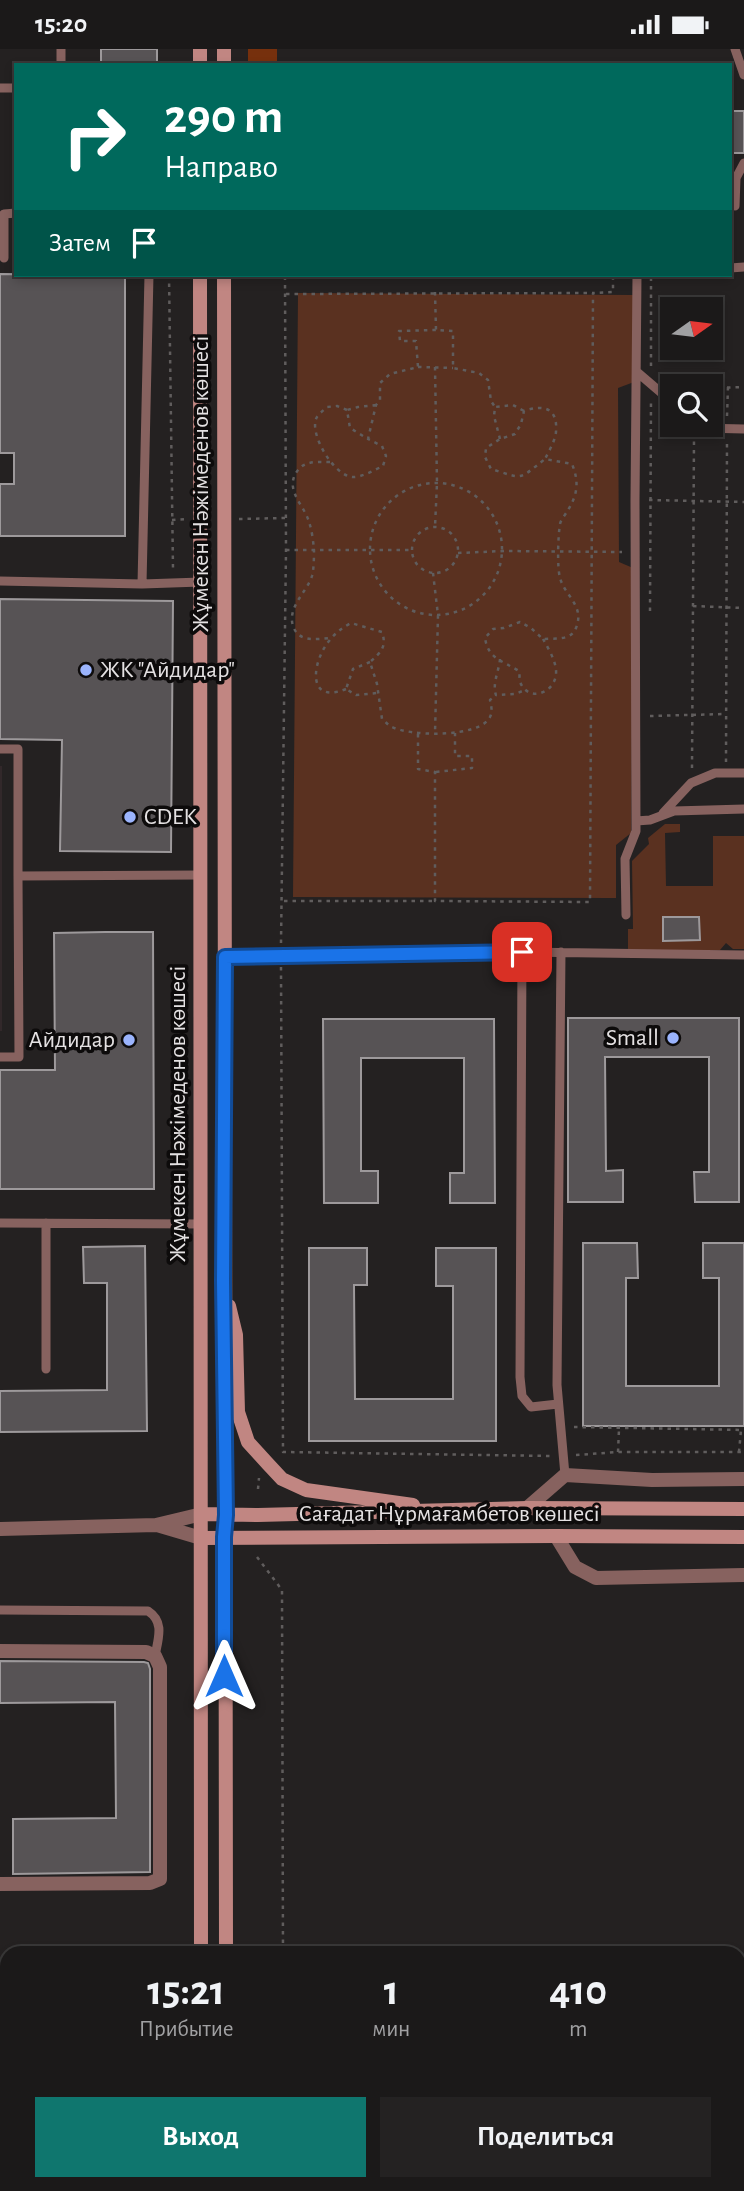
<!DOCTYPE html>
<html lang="ru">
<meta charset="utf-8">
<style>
:root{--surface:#1b1919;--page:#242222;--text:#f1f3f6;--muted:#a0a0a2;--line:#393838;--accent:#0f766e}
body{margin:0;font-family:"Alegreya Sans",sans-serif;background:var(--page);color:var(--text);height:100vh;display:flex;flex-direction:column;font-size:26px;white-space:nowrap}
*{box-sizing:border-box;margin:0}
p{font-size:23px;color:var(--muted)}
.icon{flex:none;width:38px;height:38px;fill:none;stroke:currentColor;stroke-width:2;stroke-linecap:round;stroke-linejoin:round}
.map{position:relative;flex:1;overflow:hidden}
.panel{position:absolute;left:0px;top:1897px;width:746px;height:245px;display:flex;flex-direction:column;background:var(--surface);border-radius:21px 21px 0 0;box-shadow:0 4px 10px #0003,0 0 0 2px var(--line)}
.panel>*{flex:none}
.guide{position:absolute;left:14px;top:14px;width:718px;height:214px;border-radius:0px;box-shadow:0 4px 10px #0003,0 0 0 2px var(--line);background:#00695c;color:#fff;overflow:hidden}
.needle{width:46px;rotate:76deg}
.tools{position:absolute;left:660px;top:248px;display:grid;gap:14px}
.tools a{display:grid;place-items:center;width:63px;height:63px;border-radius:0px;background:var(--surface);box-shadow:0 4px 10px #0003,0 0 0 2px var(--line);font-size:35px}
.pin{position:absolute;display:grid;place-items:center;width:60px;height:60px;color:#fff;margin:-30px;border-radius:14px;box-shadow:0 4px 10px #0006}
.me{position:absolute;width:77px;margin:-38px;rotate:0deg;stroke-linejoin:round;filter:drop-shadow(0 0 5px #0008)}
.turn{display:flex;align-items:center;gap:24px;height:147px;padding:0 35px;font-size:32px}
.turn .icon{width:91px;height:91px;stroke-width:2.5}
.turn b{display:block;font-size:49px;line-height:60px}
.then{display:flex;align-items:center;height:66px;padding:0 35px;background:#0003;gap:14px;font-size:26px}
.eta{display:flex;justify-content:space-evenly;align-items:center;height:119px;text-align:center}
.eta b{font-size:42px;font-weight:700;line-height:49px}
.action{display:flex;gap:14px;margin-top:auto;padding:14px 35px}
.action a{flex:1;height:80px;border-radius:0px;background:var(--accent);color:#fff;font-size:28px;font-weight:700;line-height:80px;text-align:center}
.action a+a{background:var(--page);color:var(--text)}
.status{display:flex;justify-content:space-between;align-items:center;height:49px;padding:0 35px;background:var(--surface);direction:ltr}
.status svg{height:19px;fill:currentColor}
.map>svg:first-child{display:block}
.built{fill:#32282a}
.green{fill:#5a3120}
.forest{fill:#76300d}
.building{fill:#575355;stroke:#9d999b;stroke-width:2}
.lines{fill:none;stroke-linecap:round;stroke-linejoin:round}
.path{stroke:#605d5d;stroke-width:2.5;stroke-dasharray:3.5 5;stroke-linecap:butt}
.lane{stroke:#87625f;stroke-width:9}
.street{stroke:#87625f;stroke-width:14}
.secondary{stroke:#c18682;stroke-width:14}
.route-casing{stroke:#114b97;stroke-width:18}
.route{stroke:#1a73e8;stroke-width:12}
.poi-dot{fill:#9bb4fd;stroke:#0d0b0b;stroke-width:2.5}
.labels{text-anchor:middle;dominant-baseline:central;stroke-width:7;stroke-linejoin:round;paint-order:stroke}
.street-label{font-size:24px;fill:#e4e1e2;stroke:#0d0b0b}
.poi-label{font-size:24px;fill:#e4e1e2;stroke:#0d0b0b;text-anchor:start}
</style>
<div class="status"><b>15:20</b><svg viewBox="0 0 49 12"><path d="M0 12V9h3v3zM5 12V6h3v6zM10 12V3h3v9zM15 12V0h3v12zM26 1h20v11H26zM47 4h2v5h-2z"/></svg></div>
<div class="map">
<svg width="744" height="2142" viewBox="0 0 744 2142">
<rect width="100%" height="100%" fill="#242121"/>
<path class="built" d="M0,717H2V982H0Z"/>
<path class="green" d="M298,244L633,246L634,333L618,339L619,513L633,519L631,784L616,796V849L293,848Z
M665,775H680V783L665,784L666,837H713V787H744V900H733L726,894L720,901L628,902V880H633L632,812L649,795L648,789Z"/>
<path class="forest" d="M248,0H277V16H248Z"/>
<path class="building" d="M101,0H157V16H101Z
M730,62H744V104H730Z
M0,225L125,226V487H0V435H14V404H0Z
M0,550L173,552L171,803L60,802L62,691L0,690Z
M663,868H699L700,891L663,892Z
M105,883H153L154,1140H0V1021H55L54,884Z
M568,969H739V1153H695L694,1123H709V1008H605L606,1122L623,1121V1153H568Z
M323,970H494L495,1154H450V1124H464V1009H361V1122H378V1154H324Z
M583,1194H637L638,1229H626V1337H719V1229H703V1194H744V1377H583Z
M145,1197L147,1382L0,1383V1342L107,1341V1234H84L83,1198Z
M309,1199H367V1236H354L355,1350H453V1237H436V1199H496V1392H309Z
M0,1612L144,1613L148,1614L150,1620V1823L13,1825V1770L116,1769L115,1653L0,1654Z"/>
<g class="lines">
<path class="path" d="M169,226L173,520
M435,243L436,281L453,282V319L479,324L488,331L491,352L495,358
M286,245L593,244
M651,317V226
M418,318L453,319
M435,318L437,434L435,478
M710,339L744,338
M376,356L358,358L347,361L350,379L368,390L376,356L380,351V334L390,325L418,318L416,292H400L399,282L436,281
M347,361L337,357L327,358C324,361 317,366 316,370C310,387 334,426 352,428C361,429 374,421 383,417L386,407L382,397L368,390
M727,367L728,338
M500,390L494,367L495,358L513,356L524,362
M330,413C314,413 301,411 294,428C288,444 305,458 309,473C312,481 313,492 314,500C314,507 314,520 312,527C307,543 287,558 293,577C299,594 316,590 330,589
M370 500a66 66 0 1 1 132 0a66 66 0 1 1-132 0Z
M649,451L744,453
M239,470L285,469
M172,471L187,470
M412 501a23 23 0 1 1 46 0a23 23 0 1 1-46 0Z
M286,501H412
M458,504L504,502L622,503
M433,524L438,566L435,684
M693,557L744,559
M650,562L651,352
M543,590C548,599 555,610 556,621C558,643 529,655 520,633C519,629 520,625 519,622C503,612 488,610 485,589L493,580L504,579L520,573L531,579L543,590C555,589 571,592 576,579C585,557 565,547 560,529C557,518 558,487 560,475C561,470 566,465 568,461C578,445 579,432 572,415L545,410C517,432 524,430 491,420L485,408L486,399L500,390L515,385L521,375L524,362C544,355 558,359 556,383C555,392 549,402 545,410
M500,610C499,622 492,635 496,646L515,645L525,641
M370,613L353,620L346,640L356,646L377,644
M346,640C306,656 312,613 329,592C335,584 342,579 351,574L382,583C387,598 381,603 370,613L377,635L382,670C385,672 387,675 390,677C409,688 480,689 490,668C493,662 491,657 490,651L496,646
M650,667L726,665
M418,685V720L435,723V852L590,853L593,244L613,243V226
M726,713L727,391
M692,719L694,390
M436,723L472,719V707H455V684
M284,852H435
M281,894L286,501L285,226
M281,918L283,1403L552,1407
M574,1378L744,1381
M618,1403L619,1380
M739,1403L741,1381
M576,1406L618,1403H744
M258,1440L259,1429
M257,1508L282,1541L283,1904
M284,2135V2142"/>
<path class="lane" d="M735,0L744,26
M61,16V0
M0,39H16
M735,157L736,129L744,114
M4,209V165L16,164
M730,219L744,218
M637,323L672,353
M698,376L701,379L744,380
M0,532L142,535L201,533
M142,535L149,226
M0,700H18V827L200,826
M663,764L691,734L715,724H744
M636,772L650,771L674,762L744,760
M626,866L625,810L636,782L635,451L637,226
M522,903L520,1328L522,1347L531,1358L558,1355
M561,903L557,1336L565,1426
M225,908L522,903L744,906
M0,1008H19L18,827
M0,1174L201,1175
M46,1320V1174
M0,1561L148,1562C165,1573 158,1590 155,1607"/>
<path class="street" d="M527,1459L565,1426L652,1431L744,1430
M157,1476L201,1489
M0,1480L156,1476L202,1465
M556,1487L575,1518L596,1529L744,1526
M0,1602L146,1603L155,1607L160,1618V1830L150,1834L0,1835"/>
<path class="secondary" d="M200,16V0
M224,16V0
M200,226L201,1904
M224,226L226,1904
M229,1257L236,1286L238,1363L248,1393L268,1415L282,1430L306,1441L413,1456
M202,1465L258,1466L527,1459L744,1460
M201,1489L556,1487L744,1488
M226,2135L227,2142
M201,2142V2135"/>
</g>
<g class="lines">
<defs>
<path id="route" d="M224,1627V1488L226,1466L223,1232L225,908L522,903"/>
</defs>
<use href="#route" class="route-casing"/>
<use href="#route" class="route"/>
</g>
<g class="poi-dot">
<circle cx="86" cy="621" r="7"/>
<circle cx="130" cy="768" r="7"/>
<circle cx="673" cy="989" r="7"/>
<circle cx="129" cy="991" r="7"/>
</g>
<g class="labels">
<g class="street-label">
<text transform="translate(201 435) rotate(-90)">Жұмекен Нәжімеденов көшесі</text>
<text transform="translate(178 1065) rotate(-90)">Жұмекен Нәжімеденов көшесі</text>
<text x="449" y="1465">Сағадат Нұрмағамбетов көшесі</text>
</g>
<g class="poi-label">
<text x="100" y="621">ЖК "Айдидар"</text>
<text x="144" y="768">CDEK</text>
<text x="659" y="989" text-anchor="end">Small</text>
<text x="115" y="991" text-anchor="end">Айдидар</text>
</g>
</g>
</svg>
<div class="tools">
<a><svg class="needle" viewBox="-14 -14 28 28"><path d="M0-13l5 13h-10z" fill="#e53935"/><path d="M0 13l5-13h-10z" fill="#a0a0a2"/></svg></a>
<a><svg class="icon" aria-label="search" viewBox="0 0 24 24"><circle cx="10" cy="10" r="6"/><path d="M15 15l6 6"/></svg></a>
</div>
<div class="pin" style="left:522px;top:903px;background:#d93025"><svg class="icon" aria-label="arrive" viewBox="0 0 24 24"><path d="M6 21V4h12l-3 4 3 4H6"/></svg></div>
<svg class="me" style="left:224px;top:1627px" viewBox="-20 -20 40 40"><path d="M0-17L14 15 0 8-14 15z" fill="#1a73e8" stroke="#fff" stroke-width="4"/></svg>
<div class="guide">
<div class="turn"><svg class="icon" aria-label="right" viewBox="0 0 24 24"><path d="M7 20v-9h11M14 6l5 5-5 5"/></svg><div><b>290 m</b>Направо</div></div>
<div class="then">Затем<svg class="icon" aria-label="arrive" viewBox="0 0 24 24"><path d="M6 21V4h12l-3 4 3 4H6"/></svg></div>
</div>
<section class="panel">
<div class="eta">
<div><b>15:21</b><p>Прибытие</p></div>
<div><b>1</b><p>мин</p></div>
<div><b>410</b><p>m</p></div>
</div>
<div class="action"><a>Выход</a><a>Поделиться</a></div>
</section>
</div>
